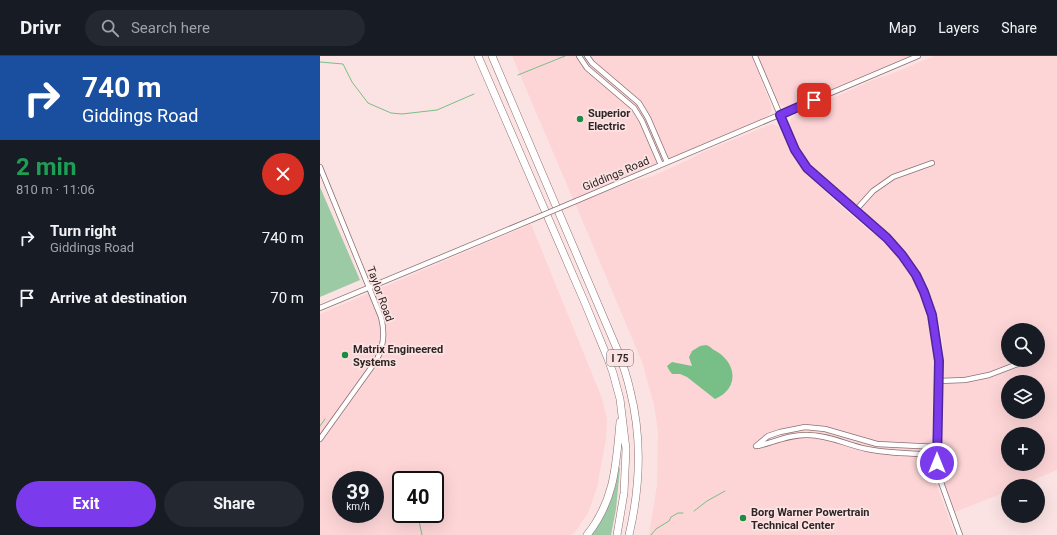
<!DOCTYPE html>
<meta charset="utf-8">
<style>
:root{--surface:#171b24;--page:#242831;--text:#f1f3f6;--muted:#9ea1a6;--line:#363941;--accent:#7c3aed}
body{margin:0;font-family:Roboto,sans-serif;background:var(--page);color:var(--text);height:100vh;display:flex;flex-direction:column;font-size:15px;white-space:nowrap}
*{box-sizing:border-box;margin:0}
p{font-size:13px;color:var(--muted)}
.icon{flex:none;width:22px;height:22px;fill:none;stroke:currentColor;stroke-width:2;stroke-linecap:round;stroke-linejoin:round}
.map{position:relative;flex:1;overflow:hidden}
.details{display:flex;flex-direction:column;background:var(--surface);width:320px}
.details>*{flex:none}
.top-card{background:#1a4fa0;color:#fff;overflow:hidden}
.controls{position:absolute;left:681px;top:267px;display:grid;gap:8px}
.controls a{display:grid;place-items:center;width:44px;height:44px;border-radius:50%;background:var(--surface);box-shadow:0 4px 16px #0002;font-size:20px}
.speed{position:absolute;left:12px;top:415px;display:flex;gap:8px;font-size:20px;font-weight:700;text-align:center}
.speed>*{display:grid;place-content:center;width:52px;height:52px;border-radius:50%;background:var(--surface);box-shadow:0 4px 16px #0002;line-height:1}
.speed small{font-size:10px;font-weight:400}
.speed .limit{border:2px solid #111;border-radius:6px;background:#fff;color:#111}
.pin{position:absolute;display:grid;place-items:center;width:34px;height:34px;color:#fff;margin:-17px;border-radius:8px;box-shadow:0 2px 6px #0006}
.me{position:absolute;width:44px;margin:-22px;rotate:0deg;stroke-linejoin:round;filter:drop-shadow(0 0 3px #0008)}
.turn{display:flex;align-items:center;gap:14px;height:84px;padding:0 16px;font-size:18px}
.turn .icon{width:52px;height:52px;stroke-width:2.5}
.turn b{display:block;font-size:28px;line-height:34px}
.round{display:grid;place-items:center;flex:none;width:42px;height:42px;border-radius:21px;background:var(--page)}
.summary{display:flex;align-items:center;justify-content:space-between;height:68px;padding:0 16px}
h1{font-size:24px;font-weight:700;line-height:30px;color:#1e9e55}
.primary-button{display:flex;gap:8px;margin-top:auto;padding:8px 16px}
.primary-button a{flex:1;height:46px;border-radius:24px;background:var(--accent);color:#fff;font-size:16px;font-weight:700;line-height:46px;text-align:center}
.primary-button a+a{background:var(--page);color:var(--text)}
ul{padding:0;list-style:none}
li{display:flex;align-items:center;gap:12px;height:60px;padding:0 16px}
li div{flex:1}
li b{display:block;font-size:15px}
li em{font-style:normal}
header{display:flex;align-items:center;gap:24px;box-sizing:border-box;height:56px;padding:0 20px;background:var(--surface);border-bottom:1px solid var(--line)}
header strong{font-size:19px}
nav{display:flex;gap:22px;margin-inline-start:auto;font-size:14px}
.search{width:280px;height:36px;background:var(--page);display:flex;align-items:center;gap:10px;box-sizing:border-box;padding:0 14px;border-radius:22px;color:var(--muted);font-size:15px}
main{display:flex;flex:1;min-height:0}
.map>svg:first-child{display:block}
.built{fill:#fdd5d7;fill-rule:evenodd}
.green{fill:#9ccaa4}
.water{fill:#77bf86}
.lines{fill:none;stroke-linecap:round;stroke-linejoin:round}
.stream{stroke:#77bf86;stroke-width:1}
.minor-casing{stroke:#8c7072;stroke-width:6}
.highway-casing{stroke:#8c7072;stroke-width:8}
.minor{stroke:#fff;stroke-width:4.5}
.highway{stroke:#fff;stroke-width:7}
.minor-bridge-casing{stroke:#8c7072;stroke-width:6;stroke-linecap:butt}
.minor-bridge{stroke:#fff;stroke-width:4.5}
.route-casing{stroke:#51269a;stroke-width:10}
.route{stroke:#7c3aed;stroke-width:7}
.poi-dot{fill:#1e8b43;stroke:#fce3e3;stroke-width:1.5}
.labels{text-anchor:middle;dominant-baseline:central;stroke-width:3.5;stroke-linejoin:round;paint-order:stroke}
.shield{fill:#fce3e3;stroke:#6c5d5d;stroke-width:1}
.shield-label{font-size:10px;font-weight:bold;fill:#2f2424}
.poi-label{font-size:11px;font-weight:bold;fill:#2f2424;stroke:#fce3e3;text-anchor:start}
.street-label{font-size:11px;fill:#2f2424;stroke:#fce3e3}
</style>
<header>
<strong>Drivr</strong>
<div class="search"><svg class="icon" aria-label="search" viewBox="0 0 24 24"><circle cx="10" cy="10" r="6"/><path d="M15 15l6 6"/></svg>Search here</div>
<nav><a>Map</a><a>Layers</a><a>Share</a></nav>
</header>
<main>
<section class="details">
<div class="top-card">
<div class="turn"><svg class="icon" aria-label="right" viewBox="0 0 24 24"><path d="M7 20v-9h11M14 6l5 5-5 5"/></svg><div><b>740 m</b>Giddings Road</div></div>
</div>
<div class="summary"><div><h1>2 min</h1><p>810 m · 11:06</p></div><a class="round" style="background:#d93025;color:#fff"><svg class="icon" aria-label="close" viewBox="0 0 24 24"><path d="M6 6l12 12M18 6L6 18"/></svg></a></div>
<ul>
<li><svg class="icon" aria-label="right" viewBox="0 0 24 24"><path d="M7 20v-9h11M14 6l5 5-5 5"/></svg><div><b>Turn right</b><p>Giddings Road</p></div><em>740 m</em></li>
<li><svg class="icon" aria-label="arrive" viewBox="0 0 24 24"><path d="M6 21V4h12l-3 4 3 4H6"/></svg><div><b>Arrive at destination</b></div><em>70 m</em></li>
</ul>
<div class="primary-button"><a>Exit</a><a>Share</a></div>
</section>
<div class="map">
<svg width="737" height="479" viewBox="0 0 737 479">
<rect width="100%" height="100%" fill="#fce3e3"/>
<path class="built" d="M192,0H432L451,49V55L448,60L441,64L327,113L253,143Z
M438,0H592L535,25L468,51L462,50L458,46Z
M614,0H737V414L699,430H688V435L635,456L626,434L621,411L623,290L620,271L612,244L593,207L577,188L566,177L506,125L490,110L481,96L469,68L471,62L477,58L555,23L571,18ZM688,274H718V304H688ZM688,326H718V356H688ZM688,378H718V408H688Z
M452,68L458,70L461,74L479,107L492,122L515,145L552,177L560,181L574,195L591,218L603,241L611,262L615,283V339L612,374V411L613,419L635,479H329L337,429L338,377L334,349L322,306L255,147L317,124L333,120L370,103L383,96Z
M211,168L282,342L287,362L286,383L277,432L268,457L255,476L251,479H0V258ZM21,424H55V458H21ZM81,424H115V458H81Z"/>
<path class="green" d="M0,131L40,224L0,241Z
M299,411L300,412L296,453L291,479H271L294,431Z"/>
<path class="water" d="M380,290C382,290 384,289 386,289C390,290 392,293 394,294C416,305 421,332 395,343L367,321L360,318H352L349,314L347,310L352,306L372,310L369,301L372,295Z"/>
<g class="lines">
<path class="stream" d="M0,6L23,8L32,26L48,47L71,57L82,58L117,54L154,38
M198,19L245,0
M0,370L5,363
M374,455L387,445L405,435
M93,458L99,465L102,479
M331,479L336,473L349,465L351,461L358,457H363"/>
<defs>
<path id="minor" d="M259,0L267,12L314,52L322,65L341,109
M267,0L272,7L319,47L328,62L347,106
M435,0L475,94L487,112L567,182L582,199L596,219L605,236L613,259L619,305L617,415L640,479
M0,111L61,261C65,276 64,291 56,305L0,383
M256,145L598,0
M535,155L553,135L573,121L612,107
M0,252L211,164
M619,325L645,324L669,319L703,306
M436,390L448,380L460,376L485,371L505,373L557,388L618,391
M438,390C454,386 471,378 488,379C509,379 527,389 547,393C570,398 595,397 618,399"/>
<path id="highway" d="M158,0L265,247L288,303L293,317L300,343L306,393L304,437L297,479
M172,0L297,293C302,306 307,320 310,334C322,381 320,432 309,479
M267,479C295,444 296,409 300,366"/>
</defs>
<use href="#minor" class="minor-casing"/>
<use href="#highway" class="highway-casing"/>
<use href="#minor" class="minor"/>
<use href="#highway" class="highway"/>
<defs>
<path id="minor-bridge" d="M211,164L256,145"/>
</defs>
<use href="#minor-bridge" class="minor-bridge-casing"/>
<use href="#minor-bridge" class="minor-bridge"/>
</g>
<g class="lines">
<defs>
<path id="route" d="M494,44L460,59L475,94L487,112L567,182L582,199L596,219L604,236L612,259L619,305L617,407"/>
</defs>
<use href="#route" class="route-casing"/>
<use href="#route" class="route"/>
</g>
<g class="poi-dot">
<circle cx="260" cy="63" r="4"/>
<circle cx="25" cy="299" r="4"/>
<circle cx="423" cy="462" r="4"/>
</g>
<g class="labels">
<rect class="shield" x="287" y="294" width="26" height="16" rx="3"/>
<g class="shield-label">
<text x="300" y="302">I 75</text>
</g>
<g class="poi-label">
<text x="268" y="57">Superior<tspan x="268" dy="13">Electric</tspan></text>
<text x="33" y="293">Matrix Engineered<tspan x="33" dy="13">Systems</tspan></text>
<text x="431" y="456">Borg Warner Powertrain<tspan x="431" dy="13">Technical Center</tspan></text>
</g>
<g class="street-label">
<text transform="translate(296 118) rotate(-23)">Giddings Road</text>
<text transform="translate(60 238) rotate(70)">Taylor Road</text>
</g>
</g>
</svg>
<div class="controls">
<a><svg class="icon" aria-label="search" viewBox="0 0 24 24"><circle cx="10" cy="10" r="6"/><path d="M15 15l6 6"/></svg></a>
<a><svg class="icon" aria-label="layers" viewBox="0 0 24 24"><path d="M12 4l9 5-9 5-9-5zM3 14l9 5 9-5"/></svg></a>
<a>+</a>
<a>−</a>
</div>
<div class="speed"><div>39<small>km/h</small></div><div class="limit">40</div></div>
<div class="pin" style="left:494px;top:44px;background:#d93025"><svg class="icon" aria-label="arrive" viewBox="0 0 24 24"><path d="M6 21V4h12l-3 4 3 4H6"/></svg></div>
<svg class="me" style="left:617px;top:407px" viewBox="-20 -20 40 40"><circle r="17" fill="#7c3aed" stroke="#fff" stroke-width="3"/><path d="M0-11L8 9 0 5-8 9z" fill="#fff"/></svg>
</div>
</main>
